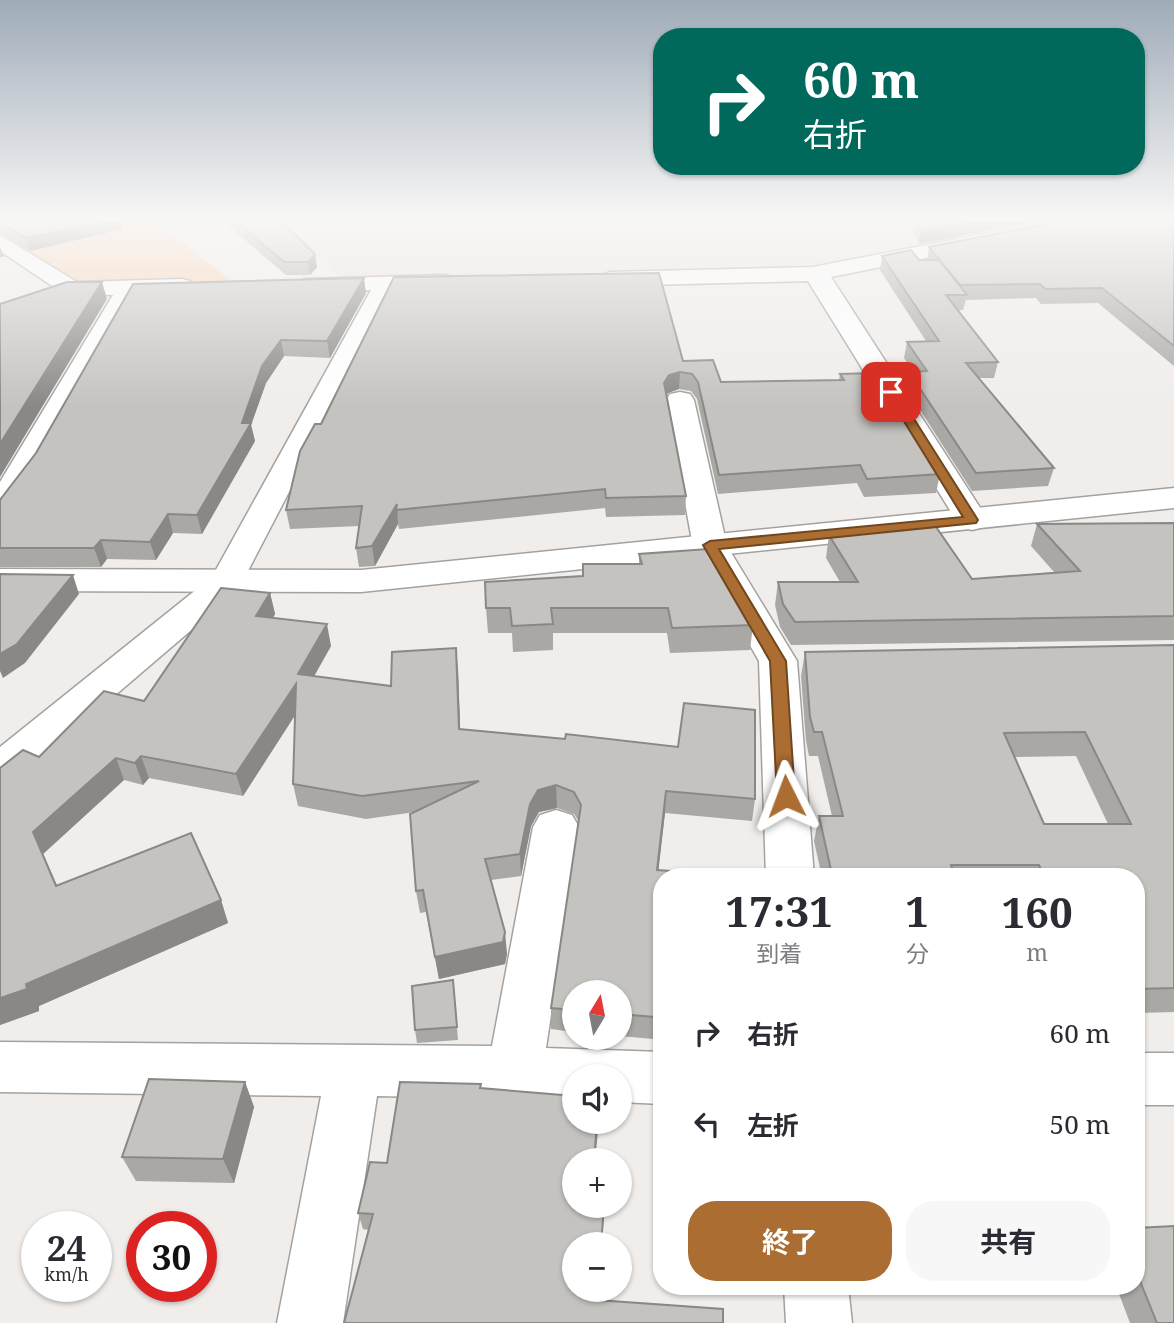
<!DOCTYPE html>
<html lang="ja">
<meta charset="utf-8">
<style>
:root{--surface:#fff;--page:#f7f7f7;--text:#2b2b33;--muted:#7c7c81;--accent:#ab6d32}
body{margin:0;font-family:"Noto Serif","Noto Sans JP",serif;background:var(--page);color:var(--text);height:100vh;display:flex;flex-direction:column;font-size:26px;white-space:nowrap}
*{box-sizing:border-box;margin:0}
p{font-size:23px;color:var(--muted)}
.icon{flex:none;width:38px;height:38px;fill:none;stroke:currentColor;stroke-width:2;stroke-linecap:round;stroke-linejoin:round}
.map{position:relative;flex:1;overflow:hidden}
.drawer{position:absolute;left:653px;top:868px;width:492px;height:427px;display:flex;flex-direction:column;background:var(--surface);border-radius:28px;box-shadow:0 2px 5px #0004}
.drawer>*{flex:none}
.hud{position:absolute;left:653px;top:28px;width:492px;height:147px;border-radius:28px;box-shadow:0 2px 5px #0004;background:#00695c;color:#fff;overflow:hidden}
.needle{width:46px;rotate:10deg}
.fabs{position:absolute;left:562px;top:980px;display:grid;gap:14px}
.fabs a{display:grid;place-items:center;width:70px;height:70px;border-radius:50%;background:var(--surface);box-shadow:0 2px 5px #0004;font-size:35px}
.speed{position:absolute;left:21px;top:1211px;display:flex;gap:14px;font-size:35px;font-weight:700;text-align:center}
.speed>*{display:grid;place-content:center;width:91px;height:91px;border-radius:50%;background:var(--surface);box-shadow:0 2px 5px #0004;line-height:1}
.speed small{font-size:18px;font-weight:400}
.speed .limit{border:10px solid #d22;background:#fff;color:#111}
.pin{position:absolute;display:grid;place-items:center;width:60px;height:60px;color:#fff;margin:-30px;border-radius:14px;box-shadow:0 4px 10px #0006}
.me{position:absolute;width:77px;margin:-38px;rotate:357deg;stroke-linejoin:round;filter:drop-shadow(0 0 5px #0008)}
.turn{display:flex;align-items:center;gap:24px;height:147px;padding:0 35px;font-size:32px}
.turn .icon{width:91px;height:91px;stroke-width:2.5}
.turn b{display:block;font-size:49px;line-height:60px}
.eta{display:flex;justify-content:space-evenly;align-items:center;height:119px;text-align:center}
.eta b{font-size:42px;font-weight:700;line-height:49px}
.primary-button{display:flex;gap:14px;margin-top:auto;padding:14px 35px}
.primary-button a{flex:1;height:80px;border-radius:28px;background:var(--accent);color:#fff;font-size:28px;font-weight:700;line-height:80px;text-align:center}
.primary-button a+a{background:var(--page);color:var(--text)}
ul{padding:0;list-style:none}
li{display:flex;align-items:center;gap:21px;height:91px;padding:0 35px}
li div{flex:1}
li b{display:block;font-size:26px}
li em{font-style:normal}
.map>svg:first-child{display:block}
.built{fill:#e9e0d8}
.green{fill:#f8cfac}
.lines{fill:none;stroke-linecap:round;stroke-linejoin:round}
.street-casing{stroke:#a4a2a0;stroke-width:3}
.secondary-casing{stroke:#a4a2a0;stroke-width:3}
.street{fill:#fff;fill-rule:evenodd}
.secondary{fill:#fff;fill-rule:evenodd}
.wall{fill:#a9a8a5;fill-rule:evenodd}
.shaded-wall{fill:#8a8886}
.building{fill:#c5c3c0;stroke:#8a8886;stroke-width:2;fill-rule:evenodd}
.route{fill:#ab6d32;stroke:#6f4720;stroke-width:2}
</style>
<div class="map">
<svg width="1174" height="1323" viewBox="0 0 1174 1323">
<rect width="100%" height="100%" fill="#f0edeb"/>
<path class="built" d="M275,221H943L952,241L823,267L342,278Z"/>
<path class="green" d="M96,221H156L231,281H76L8,239Z"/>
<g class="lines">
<defs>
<path id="street" d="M1051,221H1092L1082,227L831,277L988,520L984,527L972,530L960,527L956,520L808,281L609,286L598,279L609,272L813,267Z
M0,235L77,282L182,279L190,281L194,286L190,291L137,294L40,470L11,511L0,514V482L113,295L64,294L0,251Z
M444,275L452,277L456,282L452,287L394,290L238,590L15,781L0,785V747L212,577L371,290L312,291L304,289L300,284L304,279Z
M680,392L690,394L694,400L727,546L797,661L814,877H766L759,661L693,546L666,400L670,394Z
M556,810L572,815L579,827L546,1048L662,1052V1104L620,1102V1076H574V1100L377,1096L343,1323H277L321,1096L0,1092V1042L492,1046L533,827L540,815Z
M1136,1053H1174V1105H1136Z
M784,1286H848L852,1323H786Z"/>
<path id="secondary" d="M1174,488V508L361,592L0,591V569L361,570Z"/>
</defs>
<use href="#street" class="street-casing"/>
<use href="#secondary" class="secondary-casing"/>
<use href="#street" class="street"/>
<use href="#secondary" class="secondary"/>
</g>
<path class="wall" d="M0,221H120L122,229L30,251L0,233Z
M223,221H281L315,254L317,267L310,275H286Z
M909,221H1037L919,244Z
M1174,221V366L1098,303L1041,304L1036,298L966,300L963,310H958L998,362L994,378H978L1054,468L1048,486L972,491L906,388L909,372H913L904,358L907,342L926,341L880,270L882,256L919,260H927L929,247Z
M366,293L330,358L284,356L266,383L251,425L255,441L202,534L173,533L156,560L107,559L101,567H0V500L36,453Z
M683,361L721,382L839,380L840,374L940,474L936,493L864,497L857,483L718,494L697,399L691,391L679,389L668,393L667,395L686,496L685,515L606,517L605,508L399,529L398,524L375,566L359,567L356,548L359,526L290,529L286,510L321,424Z
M1174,523V640L791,645L780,627L775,605L778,582H840L826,558L829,535L893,529L894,524L972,579L1054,572L1031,546L1037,524Z
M639,554L753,625L750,650L670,653L667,633H553V650L513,652L512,633H488L486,608L583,576L639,564Z
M270,593L275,614L273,618L331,646L314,676L391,686L458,669L460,729L755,799L752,821L665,813L658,870L662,877V1049H653V1039L620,1036V992H574V1032L551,1029V1008L579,822L574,814L557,808L539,812L531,826L521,876L491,880L507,954L505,964L439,979L426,912L420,913L416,891L415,812L366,819L298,806L293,784L295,715L243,796L149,778L143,785L124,780L43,854L57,885L221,900L228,923L39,1006V1011L0,1025L39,757L144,701Z
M1174,645V1012L1136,1013V877H822L814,841L819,816H832L818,756H809L806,741L801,676L805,652ZM1076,756L1108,824H1044L1014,757Z
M454,993L458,1040L417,1043L415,1030Z
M245,1082L254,1107L234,1183L136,1181L122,1157Z
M481,1084V1088L574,1206H605L602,1244H574V1290H599L598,1300L344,1323L368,1230L363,1229L358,1213L387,1163Z
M1136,1228L1174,1323H1130L1116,1286H1136Z"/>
<path class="shaded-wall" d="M103,221H120L122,229L30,251L26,238Z
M971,221H1037L919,244L921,230Z
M0,246L4,257H0Z
M315,254L317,267L310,275L308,262Z
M364,278L366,293L330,358L327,341Z
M102,282L107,299L0,477V444Z
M281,340L284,356L266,383L251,425L255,441L202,534L197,515L262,366Z
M680,372L679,389L668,393L663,400L664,383L669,375Z
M397,504L398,524L375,566L372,546Z
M168,514L173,533L156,560L150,542Z
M101,540L107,559L101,567L94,548Z
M73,575L79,594L25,663L3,678L0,671V654Z
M270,593L275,614L261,637L256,616Z
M327,624L331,646L303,696L298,674Z
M456,648L458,669L461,751L459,729Z
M296,684L301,706L243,796L236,774Z
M141,756L149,778L143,785L135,763Z
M116,758L124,780L43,854L66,908L33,832Z
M556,785L557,808L539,812L531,826L521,876L520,854L530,804L538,790Z
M666,791L665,813L656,892L657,870Z
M221,900L228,923L39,1006V1011L0,1025V998L26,984Z
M505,932L507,954L505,964L439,979L435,957Z
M245,1082L254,1107L234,1183L223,1159Z
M597,1122H599L595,1160H594Z"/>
<path class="building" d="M0,221H103L26,238L0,223Z
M235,221H281L315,254L308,262H284Z
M917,221H971L921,230Z
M1062,221H1174V346L1102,288L1045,289L1040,284L960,285L929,247Z
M911,250L919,260H939L967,295H946L998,362L966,363L1054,468L976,473L909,372L927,371L907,342L939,341L882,256Z
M659,273L683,361L713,360L721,382L844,380L840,374L875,373L940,474L867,479L860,465L719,475L698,382L692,374L680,372L669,375L664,383L686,496L606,498L605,489L396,510L397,504L372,546L356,548L362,506L286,510L300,451L315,424H321L394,277Z
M364,278L327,341L281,340L262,366L242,423H251L197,515L168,514L150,542L101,540L94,548H0V500L36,453L133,284Z
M67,282H102L0,444V304Z
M1174,523V616L795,622L783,604L778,582H858L829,535L896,529L894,524H934L972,579L1080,571L1037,524Z
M708,549L753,625L672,628L668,608H551L553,624L512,626L510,608H486L485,582L583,576V564H642L639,554Z
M0,574L73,575L17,644L0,654Z
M221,588L270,593L256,616L327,624L298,674L391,686L392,652L456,648L459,729L565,739L566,734L678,747L684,703L755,710V799L666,791L657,870L756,877H662V1027H654V1017L620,1014V992H574V1010L551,1008L581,805L574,792L556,785L538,790L530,804L520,854L485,859L505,932L503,942L435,957L423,890L416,891L410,814L479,781L362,796L293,784L296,684L236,774L141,756L135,763L116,758L33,832L56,886L191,833L221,900L26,984L27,989L0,998V768L23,750L39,757L104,691L144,701Z
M1174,645V988L1136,989V877H1044L1039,865H951L955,877H917L915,870H831L819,816H843L822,732H814L810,717L805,652ZM1085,732L1131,824H1044L1004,733Z
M453,980L457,1027L415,1030L412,986Z
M149,1079L245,1082L223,1159L122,1157Z
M400,1082L481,1084L480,1088L574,1096V1122H597L594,1160H574V1206H604L601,1244H574V1290H598L597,1300L723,1309V1323H344L373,1214L358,1213L370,1162L387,1163Z
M1174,1226V1323H1157L1136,1271V1228Z"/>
<linearGradient id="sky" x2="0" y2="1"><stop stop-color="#9fabb9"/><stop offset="0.54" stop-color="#f8f7f6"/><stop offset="1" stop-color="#f8f7f6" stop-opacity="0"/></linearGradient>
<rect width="1174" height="406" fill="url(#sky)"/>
<path class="route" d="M887,389L897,392L978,520L976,523L719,549L786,661L795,796L786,802L777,796L770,661L703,545L710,541L963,517L886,392Z"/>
</svg>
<div class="fabs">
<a><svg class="needle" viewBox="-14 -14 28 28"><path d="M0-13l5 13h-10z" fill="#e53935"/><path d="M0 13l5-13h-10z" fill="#7c7c81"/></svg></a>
<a><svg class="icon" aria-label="sound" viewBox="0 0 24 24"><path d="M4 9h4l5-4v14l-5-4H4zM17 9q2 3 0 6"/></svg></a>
<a>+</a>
<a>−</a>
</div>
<div class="speed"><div>24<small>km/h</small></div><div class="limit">30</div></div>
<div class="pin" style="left:891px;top:392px;background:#d93025"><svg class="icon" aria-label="arrive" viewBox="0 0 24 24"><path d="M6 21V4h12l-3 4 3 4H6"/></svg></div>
<svg class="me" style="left:786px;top:796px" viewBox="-20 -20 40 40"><path d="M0-17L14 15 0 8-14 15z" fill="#ab6d32" stroke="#fff" stroke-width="4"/></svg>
<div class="hud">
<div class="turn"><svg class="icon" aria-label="right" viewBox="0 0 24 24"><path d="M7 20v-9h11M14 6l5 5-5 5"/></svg><div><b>60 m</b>右折</div></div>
</div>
<section class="drawer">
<div class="eta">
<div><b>17:31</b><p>到着</p></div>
<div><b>1</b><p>分</p></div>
<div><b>160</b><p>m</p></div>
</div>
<ul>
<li><svg class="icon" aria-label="right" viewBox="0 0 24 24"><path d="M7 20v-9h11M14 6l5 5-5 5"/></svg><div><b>右折</b></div><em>60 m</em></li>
<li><svg class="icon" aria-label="left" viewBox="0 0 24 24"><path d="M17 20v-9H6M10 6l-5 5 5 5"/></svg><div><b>左折</b></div><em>50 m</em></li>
</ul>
<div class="primary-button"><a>終了</a><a>共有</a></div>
</section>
</div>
